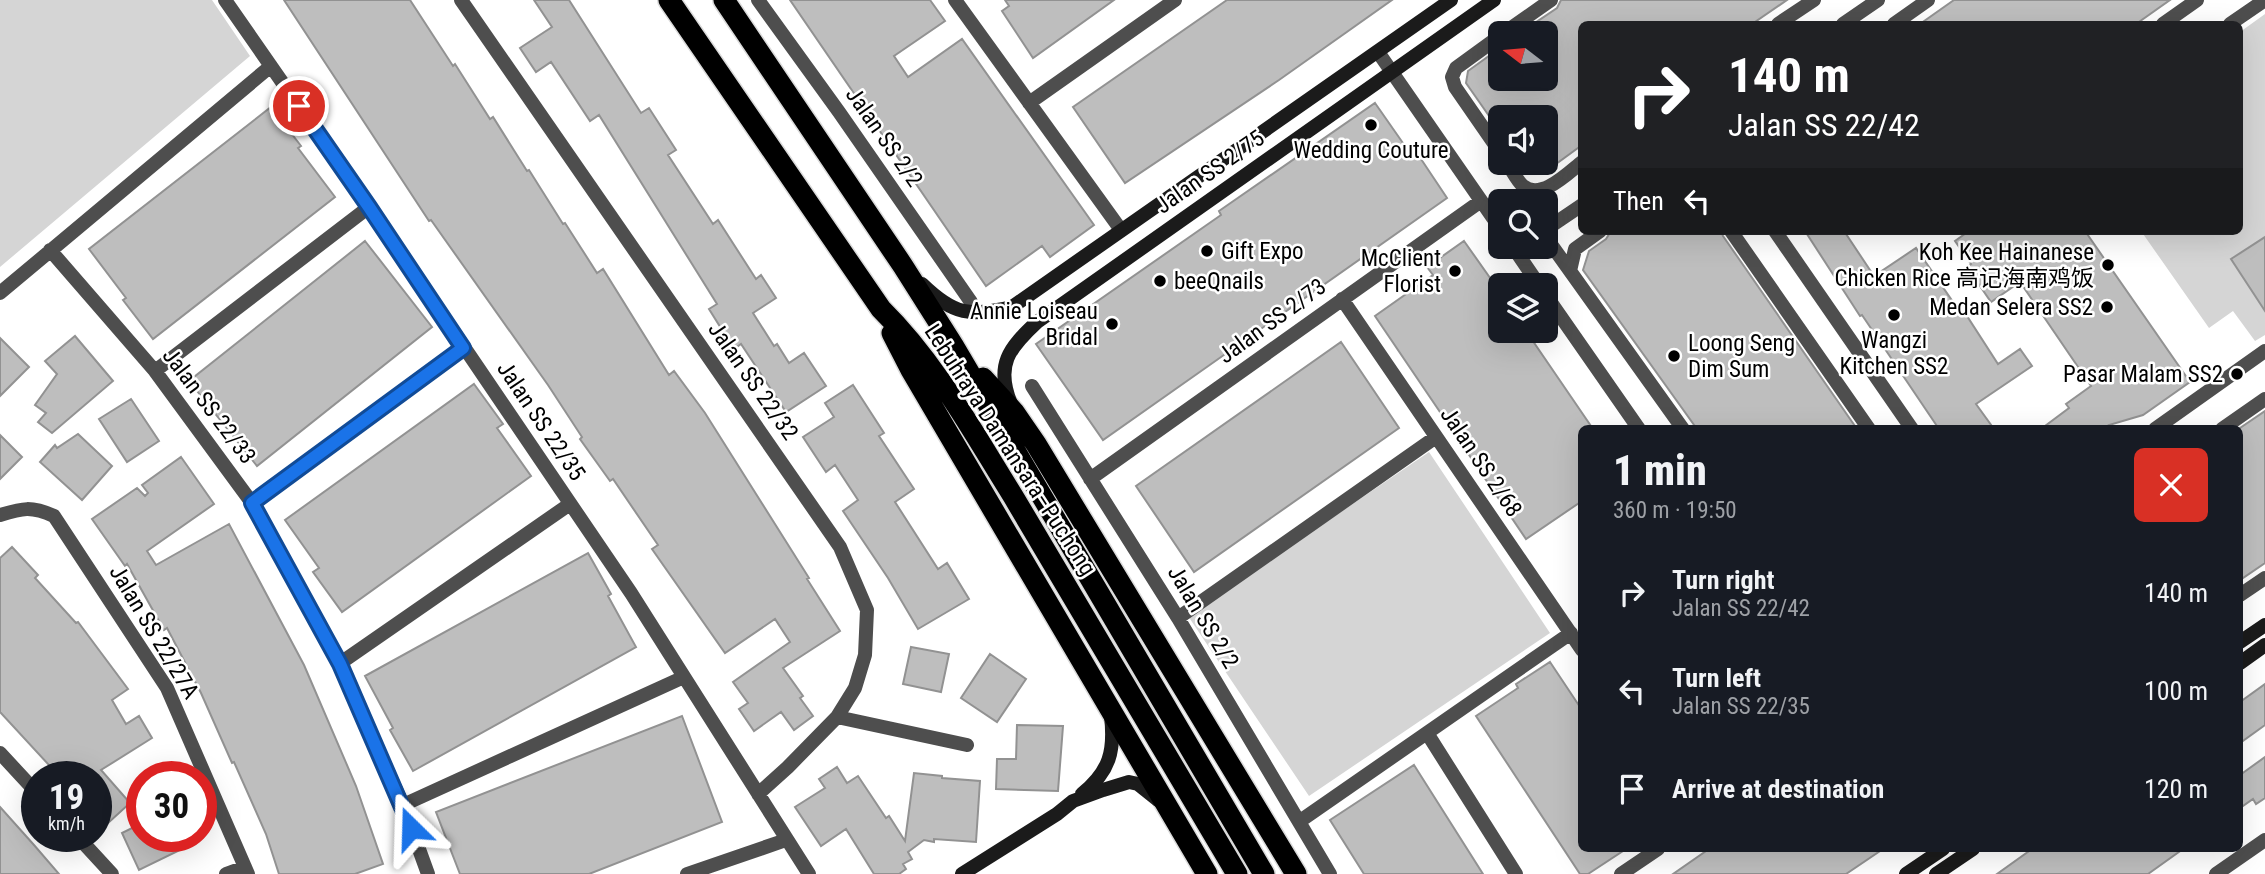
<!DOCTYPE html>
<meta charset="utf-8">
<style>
:root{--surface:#171b24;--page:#20242c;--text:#f1f3f6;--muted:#9ea1a6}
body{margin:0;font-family:"Roboto Condensed","Noto Sans SC",sans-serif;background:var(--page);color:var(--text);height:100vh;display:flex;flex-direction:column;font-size:26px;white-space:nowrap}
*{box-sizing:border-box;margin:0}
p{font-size:23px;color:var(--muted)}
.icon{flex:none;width:38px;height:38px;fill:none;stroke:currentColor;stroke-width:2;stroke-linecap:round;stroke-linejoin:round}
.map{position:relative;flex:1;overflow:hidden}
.side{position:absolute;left:1578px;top:425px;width:665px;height:427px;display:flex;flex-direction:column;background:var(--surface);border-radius:10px;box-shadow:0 7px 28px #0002}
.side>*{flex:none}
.top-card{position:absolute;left:1578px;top:21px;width:665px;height:214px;border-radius:10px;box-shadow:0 7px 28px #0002;background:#202124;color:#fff;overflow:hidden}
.needle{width:46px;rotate:286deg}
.buttons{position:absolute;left:1488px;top:21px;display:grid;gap:14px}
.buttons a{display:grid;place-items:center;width:70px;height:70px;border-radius:10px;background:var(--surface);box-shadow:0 7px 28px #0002;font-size:35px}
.speed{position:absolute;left:21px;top:761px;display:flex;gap:14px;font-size:35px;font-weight:700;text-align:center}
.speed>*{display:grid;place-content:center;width:91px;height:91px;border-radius:50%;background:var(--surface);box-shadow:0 7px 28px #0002;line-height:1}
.speed small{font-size:18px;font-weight:400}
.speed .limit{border:10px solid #d22;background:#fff;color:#111}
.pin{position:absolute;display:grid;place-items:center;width:60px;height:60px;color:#fff;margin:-30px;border:4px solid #fff;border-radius:50%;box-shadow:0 2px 7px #0007}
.me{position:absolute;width:77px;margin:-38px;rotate:338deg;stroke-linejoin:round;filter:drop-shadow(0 0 5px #0008)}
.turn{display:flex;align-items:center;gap:24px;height:147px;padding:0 35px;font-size:32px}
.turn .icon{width:91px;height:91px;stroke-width:2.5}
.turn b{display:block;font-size:49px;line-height:60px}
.then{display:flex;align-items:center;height:66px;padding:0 35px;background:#0003;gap:14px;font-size:26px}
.round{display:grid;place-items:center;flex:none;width:74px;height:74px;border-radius:10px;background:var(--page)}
.overview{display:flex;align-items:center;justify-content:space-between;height:119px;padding:0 35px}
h1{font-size:42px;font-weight:800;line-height:52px}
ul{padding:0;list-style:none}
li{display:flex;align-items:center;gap:21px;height:98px;padding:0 35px}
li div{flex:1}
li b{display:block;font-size:26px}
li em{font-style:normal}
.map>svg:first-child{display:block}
.green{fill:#d5d5d5}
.building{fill:#bebebe;stroke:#929292;stroke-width:2}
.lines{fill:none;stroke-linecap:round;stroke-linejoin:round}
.highway-casing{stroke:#dbdbdb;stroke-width:24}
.street{stroke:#4e4e4e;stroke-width:14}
.secondary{stroke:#1b1b1b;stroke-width:14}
.highway{stroke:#000;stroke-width:21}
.route-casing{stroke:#114b97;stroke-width:18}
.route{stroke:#1a73e8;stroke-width:12}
.poi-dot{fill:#000;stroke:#fff;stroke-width:2.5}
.labels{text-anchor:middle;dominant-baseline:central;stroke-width:5;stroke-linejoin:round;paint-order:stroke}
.street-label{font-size:23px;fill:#000;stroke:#fff}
.poi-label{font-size:23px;fill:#000;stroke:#fff;text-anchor:end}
</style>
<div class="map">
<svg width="2265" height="874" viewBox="0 0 2265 874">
<rect width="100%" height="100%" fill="#fff"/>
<path class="green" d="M0,0H212L250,56L0,267Z
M2265,14V335L2255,341L2233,311L2209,328L2141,231H2240V32Z
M1429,452L1550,633L1309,796L1188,616Z"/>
<path class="building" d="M284,0H410L453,66L455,64L490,119L493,117L527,171L529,170L563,224L565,223L597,273L603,269L669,375L674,371L705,413L809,578L807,579L840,631L783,668L803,696L800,698L813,716L794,730L781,712L754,731L739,709L748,703L733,682L790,642L775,619L725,653L652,549L658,545L613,479L610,481L580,439L582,437L548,385L431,220L429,221Z
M534,0H569L641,113L649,108L676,150L668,155L713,224L718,220L756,279L761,275L776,298L753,313L774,346L777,344L789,363L804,353L826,386L786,412L741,344L734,349L709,309L717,304L599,115L590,121L551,62L536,72L520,48L552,27Z
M790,0H930L945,21L894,56L908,77L962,39L1094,225L1050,257L1042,246L986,286Z
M1005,0H1114L1033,58L1002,11L1009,6Z
M1227,0H1392L1279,80L1125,183L1073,107Z
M1561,0H1787L1752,24H1582V145L1545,172V117H1500L1494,123L1466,83L1468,71L1500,48V79H1545V33H1520L1557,8Z
M1954,0H2170L2136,24H1920Z
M1375,103L1412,156L1417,153L1447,198L1103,440L1036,344L1221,215L1219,211Z
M271,107L301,146L298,148L335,197L153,339L123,300L126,298L89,249Z
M1611,231H1721L1723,236L1857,429H1697L1583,270L1589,251L1606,239Z
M1805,231H1844L1874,276L1916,248L1962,315L1965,313L1998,364L2020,349L2032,366L1976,404L1994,429H1939L1862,315L1860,316Z
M1969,231H2085L2190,382L2143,415L2109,425L2112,429H2041L2069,408L2066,404L2091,386L2020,282L1991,302L1967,267L1971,264L1955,241Z
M2265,237V311L2231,259Z
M365,241L432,327L257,466L189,381Z
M1464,241L1500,292V331H1526L1593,429H1582V501L1526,539L1375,316L1433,275L1427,267Z
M75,336L113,381L52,433L38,422L46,413L35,405L57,374L45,361Z
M0,338L29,367L0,396Z
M1341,342L1399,428L1194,572L1136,486Z
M474,384L503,424L497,428L531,476L342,612L313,572L319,568L285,520Z
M853,385L884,433L879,436L914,489L895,502L938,569L947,563L969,599L918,629L888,578L843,511L858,500L835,465L826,472L803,437L834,417L825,403Z
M131,399L159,441L127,462L99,419Z
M2265,411V563L2240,580V428Z
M78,434L112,466L82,500L40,462L55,445L57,448Z
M0,435L22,457L0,479Z
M181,457L214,504L147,551L156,565L229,524L304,665L356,786L383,864L355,874H279L266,834L234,762L232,763L201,693L167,628L164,630L127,564L125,566L92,519L137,488L145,496L148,493L142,485Z
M12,547L38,575L35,578L76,623L78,622L128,689L112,700L126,724L139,716L152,738L101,770L130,803L96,834V777H60L0,712V558Z
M588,553L611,594L608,596L636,647L413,771L390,730L393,728L365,676Z
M911,647L949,654L941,692L903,684Z
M990,654L1026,679L997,722L961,698Z
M1550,662L1582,710V849H1626L1588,874H1580L1476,716L1518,688L1516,684Z
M2265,684V725L2240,743V702Z
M682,716L722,822L589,874H460L436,812Z
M1017,725L1063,726L1058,791L996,789L997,759H1016Z
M2265,757V798L2256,804L2253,799L2240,808V775Z
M1414,765L1483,874H1364L1330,820Z
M837,767L847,783L858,776L886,818L889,816L905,841L914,773L942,776V778L980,781L976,842L934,839V842L924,840L908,852L912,859L903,864L906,869L899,874H874L846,829L821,846L795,807L825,788L819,779Z
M0,807L34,845L59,874H0Z
M142,823V836H179L184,848L139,870L122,833Z
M1709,849H1883L1846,874H1673Z
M2032,849H2183L2148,874H1997Z"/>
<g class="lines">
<defs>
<path id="highway" d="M669,0L881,309C935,362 973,432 1013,496L1237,874
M724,0L903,266L953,345L1264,874
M892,333L911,370L1207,874
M983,378L1014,412L1036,444L1296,874"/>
</defs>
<use href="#highway" class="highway-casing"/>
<path class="street" d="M225,0L369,207L631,593L809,874
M461,0L840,547L867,610L865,655L855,688L837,717L788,767L758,794
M758,0L839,112L971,302
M955,0L1121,230
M1778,24L1814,0
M1843,24L1878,0
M1894,24L1928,0
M2163,24L2197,0
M2230,24L2265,0
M1504,33L1551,0
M1500,36L1456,68L1452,77L1455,87L1500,152
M1378,52L1500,228
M1029,103L1175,0
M1507,163C1512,170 1517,181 1523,186C1541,201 1568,173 1582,162
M1545,230L1582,205
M1731,231L1869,429
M1775,231L1912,429
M1545,236L1683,429
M1513,247L1539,285
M50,250L155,371L252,503L339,664L403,805L428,874
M1570,271L1575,249L1600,231
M0,293L271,66
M1545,294L1639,429
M1342,299L1582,650
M155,371L369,207
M1032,386L1178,618L1330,874
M2155,429L2265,351
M2222,429L2265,399
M1090,479L1481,201
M252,503L463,348
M0,515C23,508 31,506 54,516L167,688L248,874
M2240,595L2265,578
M1178,618L1436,437
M339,664L570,504
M837,717L967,745
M1427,733L1516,874
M0,753L37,793
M403,805L684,677
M1300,821L1571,633
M77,836L112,874
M226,874L245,867
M687,874L786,840
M1621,874L1658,849
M2216,874L2265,840"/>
<path class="secondary" d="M922,284C955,316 969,316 1012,307L1451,0
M1011,404C995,365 1009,348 1037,322L1494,0
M2240,642L2265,625
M2240,663L2265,645
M1082,794C1110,771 1115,751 1111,716
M962,874L1057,814L1073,801L1103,790L1129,782L1138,784L1158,800
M1906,874L1943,849
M1936,874L1973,849"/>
<use href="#highway" class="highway"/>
</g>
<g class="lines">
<defs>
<path id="route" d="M299,106L369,207L463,348L252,503L340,664L411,828"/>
</defs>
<use href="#route" class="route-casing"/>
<use href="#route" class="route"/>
</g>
<g class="poi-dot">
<circle cx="1371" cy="125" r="7"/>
<circle cx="1207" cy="251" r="7"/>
<circle cx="2108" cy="265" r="7"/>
<circle cx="1455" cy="271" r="7"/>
<circle cx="1160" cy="281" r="7"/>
<circle cx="2107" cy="307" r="7"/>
<circle cx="1894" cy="315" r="7"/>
<circle cx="1112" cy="324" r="7"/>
<circle cx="1674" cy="356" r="7"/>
<circle cx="2237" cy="374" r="7"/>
</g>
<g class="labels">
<g class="street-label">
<text transform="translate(884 137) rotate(55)">Jalan SS 2/2</text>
<text transform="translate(1210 172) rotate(-35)">Jalan SS 2/75</text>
<text transform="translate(1272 321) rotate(-36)">Jalan SS 2/73</text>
<text transform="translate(753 381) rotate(55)">Jalan SS 22/32</text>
<text transform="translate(209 406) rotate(53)">Jalan SS 22/33</text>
<text transform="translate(541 421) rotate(56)">Jalan SS 22/35</text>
<text transform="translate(1010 450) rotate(57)">Lebuhraya Damansara–Puchong</text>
<text transform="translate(1481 462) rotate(56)">Jalan SS 2/68</text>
<text transform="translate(1203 617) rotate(59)">Jalan SS 2/2</text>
<text transform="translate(154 632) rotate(59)">Jalan SS 22/27A</text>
</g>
<g class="poi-label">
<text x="1371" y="150" text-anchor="middle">Wedding Couture</text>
<text x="1221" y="251" text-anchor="start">Gift Expo</text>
<text x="2094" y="252">Koh Kee Hainanese<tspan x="2094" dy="26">Chicken Rice 高记海南鸡饭</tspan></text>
<text x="1441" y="258">McClient<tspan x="1441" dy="26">Florist</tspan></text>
<text x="1174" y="281" text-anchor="start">beeQnails</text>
<text x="2093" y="307">Medan Selera SS2</text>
<text x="1098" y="311">Annie Loiseau<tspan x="1098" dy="26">Bridal</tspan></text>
<text x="1894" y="340" text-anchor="middle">Wangzi<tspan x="1894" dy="26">Kitchen SS2</tspan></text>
<text x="1688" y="343" text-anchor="start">Loong Seng<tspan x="1688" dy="26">Dim Sum</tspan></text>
<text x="2223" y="374">Pasar Malam SS2</text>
</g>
</g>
</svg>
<div class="buttons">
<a><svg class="needle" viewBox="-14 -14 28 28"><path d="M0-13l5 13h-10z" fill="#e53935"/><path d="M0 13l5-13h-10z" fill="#9ea1a6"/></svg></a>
<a><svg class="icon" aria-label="sound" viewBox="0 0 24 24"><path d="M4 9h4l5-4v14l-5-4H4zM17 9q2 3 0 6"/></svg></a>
<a><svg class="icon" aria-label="search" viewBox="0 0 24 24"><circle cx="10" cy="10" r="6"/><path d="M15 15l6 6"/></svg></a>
<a><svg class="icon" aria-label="layers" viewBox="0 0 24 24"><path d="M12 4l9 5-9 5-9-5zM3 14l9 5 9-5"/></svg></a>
</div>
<div class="speed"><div>19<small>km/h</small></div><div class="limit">30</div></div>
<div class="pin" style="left:299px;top:106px;background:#d93025"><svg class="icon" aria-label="arrive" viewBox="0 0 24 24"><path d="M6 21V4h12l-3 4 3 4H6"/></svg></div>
<svg class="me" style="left:411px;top:828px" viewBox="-20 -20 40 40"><path d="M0-17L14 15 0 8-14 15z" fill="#1a73e8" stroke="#fff" stroke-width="4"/></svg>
<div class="top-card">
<div class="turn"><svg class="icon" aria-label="right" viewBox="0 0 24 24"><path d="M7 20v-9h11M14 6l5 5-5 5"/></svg><div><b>140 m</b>Jalan SS 22/42</div></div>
<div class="then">Then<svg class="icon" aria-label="left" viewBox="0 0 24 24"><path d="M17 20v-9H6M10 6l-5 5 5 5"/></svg></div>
</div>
<section class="side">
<div class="overview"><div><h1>1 min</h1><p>360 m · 19:50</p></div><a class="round" style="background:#d93025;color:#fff"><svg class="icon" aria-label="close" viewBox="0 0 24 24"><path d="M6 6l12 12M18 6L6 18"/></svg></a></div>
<ul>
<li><svg class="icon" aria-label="right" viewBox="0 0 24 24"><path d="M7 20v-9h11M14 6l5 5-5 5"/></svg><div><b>Turn right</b><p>Jalan SS 22/42</p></div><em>140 m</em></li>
<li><svg class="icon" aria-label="left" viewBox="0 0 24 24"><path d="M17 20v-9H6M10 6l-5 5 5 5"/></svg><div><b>Turn left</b><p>Jalan SS 22/35</p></div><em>100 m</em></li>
<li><svg class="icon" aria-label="arrive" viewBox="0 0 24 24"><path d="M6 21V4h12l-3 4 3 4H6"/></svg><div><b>Arrive at destination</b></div><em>120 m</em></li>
</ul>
</section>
</div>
